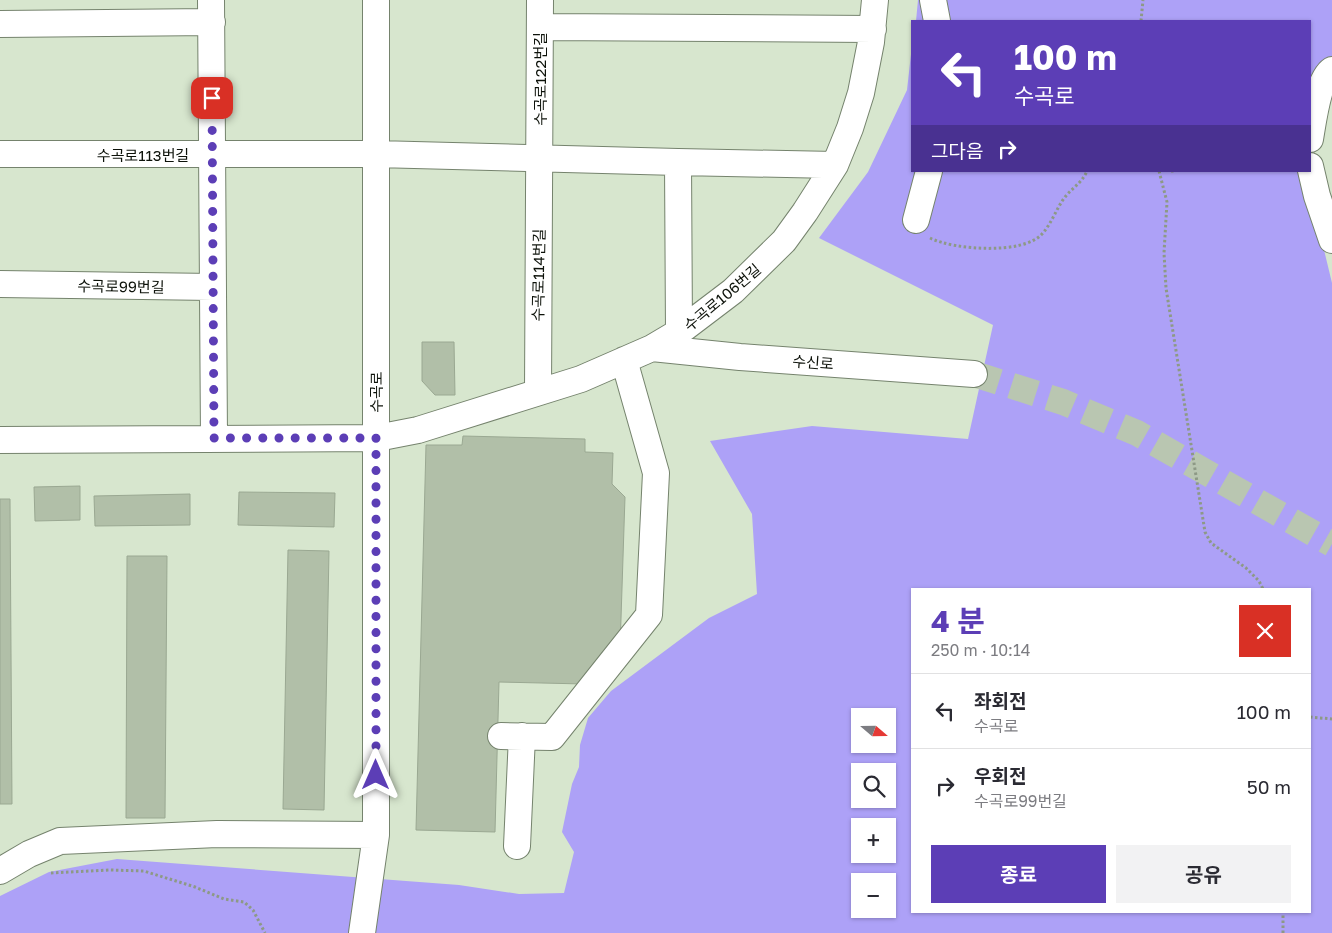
<!DOCTYPE html>
<html lang="ko">
<meta charset="utf-8">
<style>
:root{--surface:#fff;--page:#f2f2f3;--text:#2b2b33;--muted:#7c7c81;--line:#e1e1e2;--accent:#5c3eb6}
body{margin:0;font-family:"Golos Text","Noto Sans KR",sans-serif;background:var(--page);color:var(--text);height:100vh;display:flex;flex-direction:column;font-size:19px;white-space:nowrap}
*{box-sizing:border-box;margin:0}
p{font-size:16px;color:var(--muted)}
.icon{flex:none;width:28px;height:28px;fill:none;stroke:currentColor;stroke-width:2;stroke-linecap:round;stroke-linejoin:round}
.map{position:relative;flex:1;overflow:hidden}
.side{position:absolute;left:911px;top:588px;width:400px;height:325px;display:flex;flex-direction:column;background:var(--surface);border-radius:0px;box-shadow:0 1px 4px #0004}
.side>*{flex:none}
.top-card{position:absolute;left:911px;top:20px;width:400px;height:152px;border-radius:0px;box-shadow:0 1px 4px #0004;background:#5c3eb6;color:#fff;overflow:hidden}
.needle{width:32px;rotate:110deg}
.controls{position:absolute;left:851px;top:708px;display:grid;gap:10px}
.controls a{display:grid;place-items:center;width:45px;height:45px;border-radius:0px;background:var(--surface);box-shadow:0 1px 4px #0004;font-size:25px}
.pin{position:absolute;display:grid;place-items:center;width:42px;height:42px;color:#fff;margin:-21px;border-radius:10px;box-shadow:0 2px 8px #0006}
.me{position:absolute;width:55px;margin:-28px;rotate:0deg;stroke-linejoin:round;filter:drop-shadow(0 0 4px #0008)}
.turn{display:flex;align-items:center;gap:18px;height:105px;padding:0 20px;font-size:22px}
.turn .icon{width:65px;height:65px;stroke-width:2.5}
.turn b{display:block;font-size:35px;line-height:42px}
.then{display:flex;align-items:center;height:48px;padding:0 20px;background:#0003;gap:10px;font-size:19px}
.round{display:grid;place-items:center;flex:none;width:52px;height:52px;border-radius:0px;background:var(--page)}
.headline{display:flex;align-items:center;justify-content:space-between;height:85px;padding:0 20px}
h1{font-size:30px;font-weight:700;line-height:38px;color:var(--accent)}
.primary-button{display:flex;gap:10px;margin-top:auto;padding:10px 20px}
.primary-button a{flex:1;height:58px;border-radius:0px;background:var(--accent);color:#fff;font-size:20px;font-weight:700;line-height:58px;text-align:center}
.primary-button a+a{background:var(--page);color:var(--text)}
ul{padding:0;list-style:none}
li{display:flex;align-items:center;gap:15px;height:75px;padding:0 20px;border-top:1px solid var(--line)}
li div{flex:1}
li b{display:block;font-size:19px}
li em{font-style:normal}
.map>svg:first-child{display:block}
.forest{fill:#ada1f7;fill-rule:evenodd}
.building{fill:#b1bfa8;stroke:#9aa892}
.lines{fill:none;stroke-linecap:round;stroke-linejoin:round}
.minor-tunnel{stroke:#b9c6b1;stroke-width:26;stroke-dasharray:26 13;stroke-linecap:butt}
.minor-casing{stroke:#75836d;stroke-width:28}
.path{stroke:#8d9986;stroke-width:3;stroke-dasharray:2.5 2.5;stroke-linecap:butt}
.minor{stroke:#fff;stroke-width:26}
.route{stroke:#5c3eb6;stroke-width:9;stroke-dasharray:0 16.2}
.labels{text-anchor:middle;dominant-baseline:central;stroke-width:5;stroke-linejoin:round;paint-order:stroke}
.street-label{font-size:15px;fill:#0d120a;stroke:#fff}
</style>
<div class="map">
<svg width="1332" height="933" viewBox="0 0 1332 933">
<rect width="100%" height="100%" fill="#d7e6ce"/>
<path class="forest" d="M918,0H1332V58L1310,102V21H916Z
M912,45V171H1305L1332,283V933H0V896L49,872L117,859L459,885L519,894L564,893L574,852L562,832L572,784L579,767L580,745L588,718L611,691L709,618L757,594L752,514L710,441L812,426L968,439L993,325L819,238L868,172L907,90ZM912,589H1310V911H912ZM860,716H888V744H860ZM860,771H888V799H860ZM860,826H888V854H860ZM860,881H888V909H860Z"/>
<path class="building" d="M422,342H454L455,395H435L422,381Z
M463,436L585,439V452L613,453L612,484L625,497L620,649L603,651L582,679L584,684L499,682L495,832L416,830L426,445H462Z
M80,486V520L35,521L34,487Z
M239,492L335,493L334,527L238,525Z
M190,494V525L95,526L94,496Z
M0,499H10L12,804H0Z
M288,550L329,551L324,810L283,809Z
M127,556H167L165,818H126Z"/>
<g class="lines">
<path class="minor-tunnel" d="M974,374L1063,402L1137,433L1332,544"/>
<defs>
<path id="minor" d="M211,0L214,438
M933,0L937,21
M0,24L212,22
M540,27L873,29
M1310,139C1313,122 1318,79 1332,70
M0,154H376L678,162L835,165
M678,162L679,332
M1310,166L1317,196L1332,240
M916,220L929,171
M0,284L213,287
M652,348L740,357L974,374
M538,391L540,0
M0,440L377,438L418,430L581,379L652,348L679,332L733,291L784,241L805,212L835,165L850,128L861,93L871,42L875,0
M501,736L552,737L649,615L656,473L624,360
M517,846L522,736
M0,871L29,854L60,841L217,834L376,835
M362,933L376,835V0"/>
</defs>
<use href="#minor" class="minor-casing"/>
<path class="path" d="M1141,21L1143,0
M1159,171L1167,202L1164,253L1166,288L1205,532L1211,543L1246,568L1259,581L1263,589
M1171,171H1175
M930,238C954,250 1023,255 1042,234C1052,223 1056,209 1065,197C1072,188 1082,183 1087,171
M1310,717L1332,719
M51,873L110,870L144,871L195,887L224,899L244,902L253,910L265,933
M1283,933V911"/>
<use href="#minor" class="minor"/>
</g>
<g class="lines">
<path class="route" d="M212,98L214,438H376V775"/>
</g>
<g class="labels">
<g class="street-label">
<text transform="translate(540 79) rotate(-90)">수곡로122번길</text>
<text x="143" y="155">수곡로113번길</text>
<text transform="translate(538 275) rotate(-89)">수곡로114번길</text>
<text transform="translate(121 286) rotate(1)">수곡로99번길</text>
<text transform="translate(722 297) rotate(-40)">수곡로106번길</text>
<text transform="translate(813 362) rotate(4)">수신로</text>
<text transform="translate(376 392) rotate(-90)">수곡로</text>
</g>
</g>
</svg>
<div class="controls">
<a><svg class="needle" viewBox="-14 -14 28 28"><path d="M0-13l5 13h-10z" fill="#e53935"/><path d="M0 13l5-13h-10z" fill="#7c7c81"/></svg></a>
<a><svg class="icon" aria-label="search" viewBox="0 0 24 24"><circle cx="10" cy="10" r="6"/><path d="M15 15l6 6"/></svg></a>
<a>+</a>
<a>−</a>
</div>
<div class="pin" style="left:212px;top:98px;background:#d93025"><svg class="icon" aria-label="arrive" viewBox="0 0 24 24"><path d="M6 21V4h12l-3 4 3 4H6"/></svg></div>
<svg class="me" style="left:376px;top:775px" viewBox="-20 -20 40 40"><path d="M0-17L14 15 0 8-14 15z" fill="#5c3eb6" stroke="#fff" stroke-width="4"/></svg>
<div class="top-card">
<div class="turn"><svg class="icon" aria-label="left" viewBox="0 0 24 24"><path d="M17 20v-9H6M10 6l-5 5 5 5"/></svg><div><b>100 m</b>수곡로</div></div>
<div class="then">그다음<svg class="icon" aria-label="right" viewBox="0 0 24 24"><path d="M7 20v-9h11M14 6l5 5-5 5"/></svg></div>
</div>
<section class="side">
<div class="headline"><div><h1>4 분</h1><p>250 m · 10:14</p></div><a class="round" style="background:#d93025;color:#fff"><svg class="icon" aria-label="close" viewBox="0 0 24 24"><path d="M6 6l12 12M18 6L6 18"/></svg></a></div>
<ul>
<li><svg class="icon" aria-label="left" viewBox="0 0 24 24"><path d="M17 20v-9H6M10 6l-5 5 5 5"/></svg><div><b>좌회전</b><p>수곡로</p></div><em>100 m</em></li>
<li><svg class="icon" aria-label="right" viewBox="0 0 24 24"><path d="M7 20v-9h11M14 6l5 5-5 5"/></svg><div><b>우회전</b><p>수곡로99번길</p></div><em>50 m</em></li>
</ul>
<div class="primary-button"><a>종료</a><a>공유</a></div>
</section>
</div>
